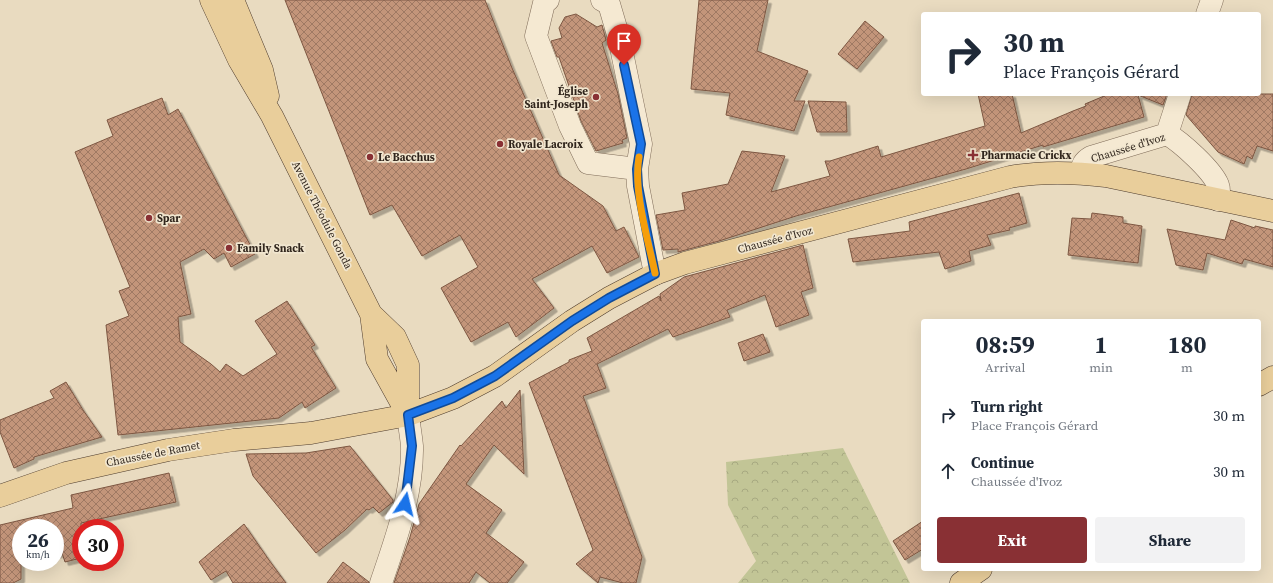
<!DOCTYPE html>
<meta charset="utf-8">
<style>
:root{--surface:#fff;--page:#f2f2f3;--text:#1f2937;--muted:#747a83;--accent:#893034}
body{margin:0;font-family:"Source Serif 4",serif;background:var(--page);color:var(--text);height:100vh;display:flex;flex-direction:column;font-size:15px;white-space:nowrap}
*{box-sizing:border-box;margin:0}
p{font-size:13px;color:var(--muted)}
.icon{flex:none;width:22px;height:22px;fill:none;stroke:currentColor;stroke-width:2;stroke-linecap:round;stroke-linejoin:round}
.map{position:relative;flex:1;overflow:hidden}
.side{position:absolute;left:921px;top:319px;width:340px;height:252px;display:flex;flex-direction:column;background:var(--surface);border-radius:4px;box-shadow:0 4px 16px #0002}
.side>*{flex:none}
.guide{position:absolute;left:921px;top:12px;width:340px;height:84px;border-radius:4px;box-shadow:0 4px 16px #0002;background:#fff;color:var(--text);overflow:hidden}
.speed{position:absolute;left:12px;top:519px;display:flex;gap:8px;font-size:20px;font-weight:700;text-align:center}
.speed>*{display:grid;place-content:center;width:52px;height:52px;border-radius:50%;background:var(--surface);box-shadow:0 4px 16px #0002;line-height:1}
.speed small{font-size:10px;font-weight:400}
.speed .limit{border:6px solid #d22;background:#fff;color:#111}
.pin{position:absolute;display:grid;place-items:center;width:34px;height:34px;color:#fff;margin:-41px -17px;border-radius:50% 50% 50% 0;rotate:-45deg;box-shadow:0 0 4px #0007}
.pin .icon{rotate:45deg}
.me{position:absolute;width:44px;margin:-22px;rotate:10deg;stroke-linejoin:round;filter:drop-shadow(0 0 3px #0008)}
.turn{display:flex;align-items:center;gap:14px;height:84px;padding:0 16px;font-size:18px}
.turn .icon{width:52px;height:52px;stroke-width:2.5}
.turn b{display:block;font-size:28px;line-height:34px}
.eta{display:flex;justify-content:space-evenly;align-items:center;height:68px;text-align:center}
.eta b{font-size:24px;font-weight:700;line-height:28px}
.cta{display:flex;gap:8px;margin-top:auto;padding:8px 16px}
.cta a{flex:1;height:46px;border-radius:4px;background:var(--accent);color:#fff;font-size:16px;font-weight:700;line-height:46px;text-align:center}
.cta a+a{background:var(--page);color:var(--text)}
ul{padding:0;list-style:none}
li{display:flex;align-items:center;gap:12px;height:56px;padding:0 16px}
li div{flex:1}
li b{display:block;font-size:15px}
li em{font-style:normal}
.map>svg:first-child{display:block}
.forest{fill:url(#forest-crowns)}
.building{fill:url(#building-cross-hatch);stroke:#7d5742;filter:url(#shadow)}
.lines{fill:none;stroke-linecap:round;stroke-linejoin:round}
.minor-casing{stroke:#806d5a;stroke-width:23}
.major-casing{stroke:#4e3c2e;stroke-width:23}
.minor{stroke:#f5e9d2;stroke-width:22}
.major{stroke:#e9ce9b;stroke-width:22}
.route-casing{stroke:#114b97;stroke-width:10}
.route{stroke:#1a73e8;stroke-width:7}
.slow{stroke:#f59e0b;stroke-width:7}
.poi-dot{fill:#893034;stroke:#f1e6cf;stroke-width:1.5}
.labels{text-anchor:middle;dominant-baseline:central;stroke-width:3.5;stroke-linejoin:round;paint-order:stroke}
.poi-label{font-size:11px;font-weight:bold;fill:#31261d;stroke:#f1e6cf;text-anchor:start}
.street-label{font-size:11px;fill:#31261d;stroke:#f1e6cf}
</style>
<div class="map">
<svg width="1273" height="583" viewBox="0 0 1273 583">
<defs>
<pattern id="forest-crowns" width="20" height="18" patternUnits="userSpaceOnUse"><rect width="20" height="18" fill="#c2c596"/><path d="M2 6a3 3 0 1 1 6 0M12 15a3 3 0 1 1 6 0" fill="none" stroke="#a7a981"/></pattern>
<pattern id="building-cross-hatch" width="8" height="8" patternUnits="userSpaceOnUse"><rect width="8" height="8" fill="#c3957a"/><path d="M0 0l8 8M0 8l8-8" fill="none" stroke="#9f7963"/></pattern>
<filter id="shadow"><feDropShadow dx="3.5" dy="3.5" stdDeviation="0" flood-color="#0004"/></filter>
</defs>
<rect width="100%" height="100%" fill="#e9dbc0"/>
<path class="forest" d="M843,448L910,583H738L756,561L728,505L726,462Z"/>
<path class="building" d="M285,0H485L512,68L559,175L603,206L616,231L624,227L639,257L607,273L592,246L532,279L554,308L516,337L508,322L471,342L441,288L478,267L460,235L422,256L392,205L370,215Z
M699,0H768L757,51L808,71L794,101H805L794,131L726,115L730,93L691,89Z
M576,14L597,27L602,25L606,40L602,43L618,94L627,138L622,140L623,143L596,151L581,121L559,57H557L551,41L562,38L559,28L565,17Z
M865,21L884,37L857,69L838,54Z
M978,94H1012L1021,133L1073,111L1086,106L1085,104L1109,94H1167L1163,105L1138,95L1144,117L1043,147V145L966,169L796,216L719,241L678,252V249L663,250L656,215L685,210L682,193L728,184L742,151L785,156L771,192L830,176L825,161H830L878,146L881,157L985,126Z
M1192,94H1273V151L1257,146L1252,159L1247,156L1244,164L1218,152L1186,115Z
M162,98L168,115L178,109L255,254L231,267L224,253L214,259L204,249L180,262L191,314L178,317L180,342L211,364L220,372L226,364L243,376L277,354L255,321L287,301L315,345L311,347L336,388L305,408L302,402L279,418L118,435L106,325L129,316L119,291L130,287L75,152L113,136L107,120Z
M808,101L846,102L847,132H817Z
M1019,193L1027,223L1009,228L1010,230L987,235L991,245L969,251L971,261L945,269L939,252L853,262L848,239L910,231L909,222Z
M1092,213L1123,217V223L1142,226L1138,263L1068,255L1072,218L1091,219Z
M1231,220L1255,228V226L1273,230V267L1244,259L1242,264L1207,253L1203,270L1176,265L1167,229L1225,240Z
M803,245L813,288L801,292L809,315L776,327L765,295L727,310L730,317L673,337L668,329L597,364L606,388L583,396L642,557L636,583H623L600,577L598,583L576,564L593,550L529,383L569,362V360L592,351L587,338L659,296L661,301L660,294L684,277Z
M763,334L770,352L744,361L738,343Z
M66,382L83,410L102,437L34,457V459L14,468L0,432V420L54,398L50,391Z
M520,390L524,474L494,445L466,484L502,510L486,533L524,562L507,583H490L476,572L469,583H394L410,537L419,504L460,445L461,446L502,401L506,408Z
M350,446L393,500V502L379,513L373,507L369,510L367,509L345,530L316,553L253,476L246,454L306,453Z
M169,473L176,502L81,523V558L65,562L62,553L55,555V528H21V579L13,583H0V525L73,508L71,495Z
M923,521V549L905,560L893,541Z
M244,524L269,560L286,583H233L226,571L211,580L199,562Z
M343,562L369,582V583H327Z"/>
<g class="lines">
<defs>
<path id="minor" d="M548,0L544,3L536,36L570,126L588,163L637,169
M602,0L609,4L619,38L641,144L637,169L638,186L655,274
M1207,14L1212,0
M1167,134L1180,94
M1081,173C1082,165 1084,161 1091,157L1167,134C1181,142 1212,170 1218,185C1220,190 1219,195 1218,200
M381,583C396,539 413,493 412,446C411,435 409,425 408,415"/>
<path id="major" d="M211,0L239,60L272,116L371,314L377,359L408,415
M233,0L262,70L268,96
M371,314L395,337L408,365V415
M1259,385L1273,377
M0,496L66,473L168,450L234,440L311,433L408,415L453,398L495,376L572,321L609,298L655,274L685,263L1010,177C1042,171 1073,172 1106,176L1273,211
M961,583L981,569"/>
</defs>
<use href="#minor" class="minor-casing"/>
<use href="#major" class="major-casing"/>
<use href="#minor" class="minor"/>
<use href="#major" class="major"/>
</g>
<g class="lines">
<defs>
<path id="route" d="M405,504L412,446L408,415L453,398L495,376L572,321L609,298L655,274L638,186L637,169L641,144L624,65"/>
</defs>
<use href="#route" class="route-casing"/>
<use href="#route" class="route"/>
<path class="slow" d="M639,157C633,191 648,239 655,273"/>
</g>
<g class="poi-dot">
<circle cx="596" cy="97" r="4"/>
<circle cx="500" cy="144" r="4"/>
<path d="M971 149h4v4h4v4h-4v4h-4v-4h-4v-4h4z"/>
<circle cx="370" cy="157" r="4"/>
<circle cx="149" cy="218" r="4"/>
<circle cx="229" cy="248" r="4"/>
</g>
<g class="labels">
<g class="poi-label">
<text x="588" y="91" text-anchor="end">Église<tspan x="588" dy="13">Saint-Joseph</tspan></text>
<text x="508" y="144">Royale Lacroix</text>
<text x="981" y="155">Pharmacie Crickx</text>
<text x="378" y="157">Le Bacchus</text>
<text x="157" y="218">Spar</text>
<text x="237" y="248">Family Snack</text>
</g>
<g class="street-label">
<text transform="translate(1128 148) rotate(-17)">Chaussée d'Ivoz</text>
<text transform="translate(322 215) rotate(63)">Avenue Théodule Gonda</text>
<text transform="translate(775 240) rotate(-15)">Chaussée d'Ivoz</text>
<text transform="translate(153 454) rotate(-11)">Chaussée de Ramet</text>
</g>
</g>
</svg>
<div class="speed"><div>26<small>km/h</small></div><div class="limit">30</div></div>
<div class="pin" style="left:624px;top:65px;background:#d93025"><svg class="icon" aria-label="arrive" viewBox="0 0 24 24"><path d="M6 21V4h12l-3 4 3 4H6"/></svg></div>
<svg class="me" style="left:405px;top:504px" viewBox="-20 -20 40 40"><path d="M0-17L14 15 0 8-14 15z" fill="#1a73e8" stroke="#fff" stroke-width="4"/></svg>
<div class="guide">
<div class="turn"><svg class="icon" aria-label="right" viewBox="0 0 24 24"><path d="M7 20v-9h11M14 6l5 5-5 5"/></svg><div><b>30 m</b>Place François Gérard</div></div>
</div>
<section class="side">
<div class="eta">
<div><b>08:59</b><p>Arrival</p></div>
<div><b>1</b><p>min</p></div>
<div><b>180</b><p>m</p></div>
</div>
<ul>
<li><svg class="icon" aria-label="right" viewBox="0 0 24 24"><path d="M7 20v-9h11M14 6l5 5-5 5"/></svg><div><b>Turn right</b><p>Place François Gérard</p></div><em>30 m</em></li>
<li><svg class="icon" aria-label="ahead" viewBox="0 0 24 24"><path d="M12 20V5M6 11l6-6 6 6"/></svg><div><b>Continue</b><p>Chaussée d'Ivoz</p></div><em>30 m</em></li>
</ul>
<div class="cta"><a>Exit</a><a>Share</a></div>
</section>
</div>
